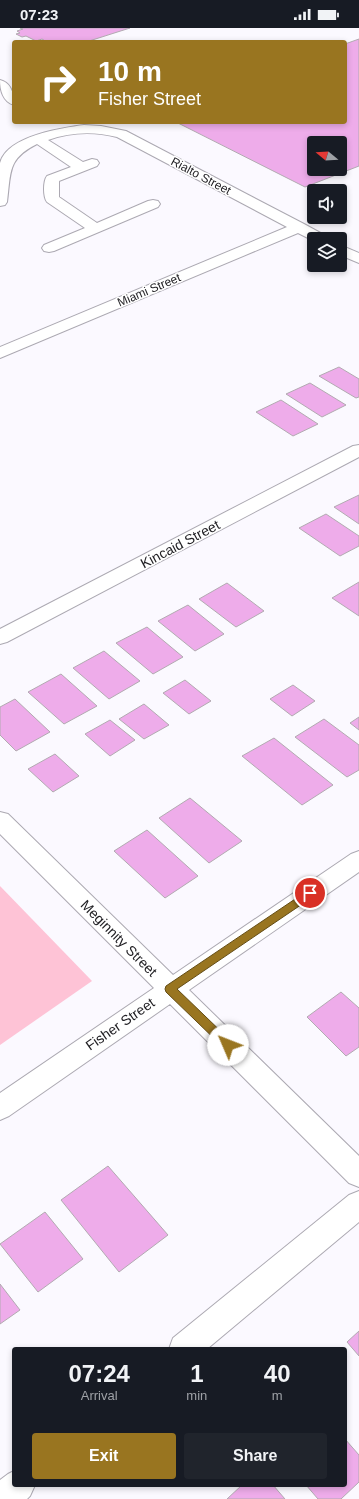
<!DOCTYPE html>
<style>
:root{--surface:#171b24;--page:#20242c;--text:#f1f3f6;--muted:#9ea1a6;--accent:#997520}
body{margin:0;font-family:Arial,sans-serif;background:var(--page);color:var(--text);height:100vh;display:flex;flex-direction:column;font-size:15px;white-space:nowrap}
*{box-sizing:border-box;margin:0}
p{font-size:13px;color:var(--muted)}
.icon{flex:none;width:22px;height:22px;fill:none;stroke:currentColor;stroke-width:2;stroke-linecap:round;stroke-linejoin:round}
.map{position:relative;flex:1;overflow:hidden}
.panel{position:absolute;left:12px;top:1319px;width:335px;height:140px;display:flex;flex-direction:column;background:var(--surface);border-radius:4px;box-shadow:0 2px 6px #0003}
.panel>*{flex:none}
.banner{position:absolute;left:12px;top:12px;width:335px;height:84px;border-radius:4px;box-shadow:0 2px 6px #0003;background:#997520;color:#fff;overflow:hidden}
.needle{width:26px;rotate:288deg}
.buttons{position:absolute;left:307px;top:108px;display:grid;gap:8px}
.buttons a{display:grid;place-items:center;width:40px;height:40px;border-radius:4px;background:var(--surface);box-shadow:0 2px 6px #0003;font-size:20px}
.pin{position:absolute;display:grid;place-items:center;width:34px;height:34px;color:#fff;margin:-17px;border:2px solid #fff;border-radius:50%;box-shadow:0 1px 4px #0007}
.me{position:absolute;width:44px;margin:-22px;rotate:314deg;stroke-linejoin:round;filter:drop-shadow(0 0 3px #0008)}
.turn{display:flex;align-items:center;gap:14px;height:84px;padding:0 20px;font-size:18px}
.turn .icon{width:52px;height:52px;stroke-width:2.5}
.turn b{display:block;font-size:28px;line-height:34px}
.eta{display:flex;justify-content:space-evenly;align-items:center;height:68px;text-align:center}
.eta b{font-size:24px;font-weight:700;line-height:28px}
.cta{display:flex;gap:8px;margin-top:auto;padding:8px 20px}
.cta a{flex:1;height:46px;border-radius:4px;background:var(--accent);color:#fff;font-size:16px;font-weight:700;line-height:46px;text-align:center}
.cta a+a{background:var(--page);color:var(--text)}
.status{display:flex;justify-content:space-between;align-items:center;height:28px;padding:0 20px;background:var(--surface);direction:ltr}
.status svg{height:11px;fill:currentColor}
.map>svg:first-child{display:block}
.green{fill:#fec3d6}
.building{fill:#eeacea;stroke:#b2aab1;fill-rule:evenodd}
.lines{fill:none;stroke-linecap:round;stroke-linejoin:round}
.minor-casing{stroke:#aca9b2;stroke-width:2}
.minor{fill:#fff;fill-rule:evenodd}
.route{fill:#997520;stroke:#634c15}
.labels{text-anchor:middle;dominant-baseline:central;stroke-width:3;stroke-linejoin:round;paint-order:stroke}
.far-street-label{font-size:12px;fill:#222125;stroke:#fff}
.street-label{font-size:14px;fill:#222125;stroke:#fff}
</style>
<div class="status"><b>07:23</b><svg viewBox="0 0 49 12"><path d="M0 12V9h3v3zM5 12V6h3v6zM10 12V3h3v9zM15 12V0h3v12zM26 1h20v11H26zM47 4h2v5h-2z"/></svg></div>
<div class="map">
<svg width="359" height="1471" viewBox="0 0 359 1471">
<rect width="100%" height="100%" fill="#fbf9ff"/>
<path class="green" d="M0,858L92,953L0,1017Z"/>
<path class="building" d="M20,0H130L86,14H47L42,11L36,13L26,8L22,9L16,6L20,5L17,3L23,1Z
M359,11V138L305,159L176,94H345V16ZM314,115H340V141H314Z
M339,339L359,351V369L356,370L319,348Z
M310,355L346,377L322,389L286,366Z
M281,372L318,396L293,408L256,384Z
M359,467V496L334,479Z
M326,486L359,508V518L340,528L299,500Z
M359,554V588L332,570Z
M227,555L264,583L236,599L199,571Z
M188,577L224,606L195,623L158,593Z
M147,599L183,629L153,646L116,615Z
M104,623L140,653L109,671L73,640Z
M61,646L97,678L64,696L28,664Z
M185,652L211,673L189,686L163,665Z
M293,657L315,673L292,688L270,671Z
M15,671L50,704L16,723L0,707V679Z
M144,676L169,697L144,711L119,691Z
M359,689V702L350,695Z
M324,691L359,717V742L347,749L295,709Z
M110,692L135,712L110,728L85,706Z
M274,710L333,757L302,777L242,728Z
M55,726L79,748L53,764L28,741Z
M190,770L242,813L209,835L159,790Z
M147,802L198,848L165,870L114,823Z
M341,964L359,980V1019L346,1028L307,989Z
M108,1138L168,1207L119,1244L61,1172Z
M45,1184L83,1231L38,1264L0,1216Z
M0,1256L20,1282L0,1296Z
M359,1303V1328L347,1314Z
M345,1411L359,1427V1454L341,1471H318L306,1457H345Z
M242,1457H273L285,1471H227Z"/>
<g class="lines">
<defs>
<path id="minor" d="M0,52C12,55 14,67 14,77C3,74 0,62 0,52Z
M84,97L101,98L126,103L304,196L326,208L328,211H314V213L298,205L0,330V319L287,199L117,109C94,103 70,104 48,112L83,134L92,131L97,132L99,135L97,138L59,153V169L97,195L148,173L153,172L158,173L160,176L158,179L54,223L49,224L44,223L42,220L44,217L85,200L47,174C43,169 43,153 47,148L71,139L37,116C7,131 11,144 7,174L5,177L0,178C0,167 0,145 0,135C7,108 61,100 84,97Z
M340,217L359,225V235L340,227Z
M359,417V429L7,614L0,616V601L353,418Z
M0,784L8,786L173,947L351,826L359,823V844L189,962L359,1128V1159L349,1155L170,976L9,1088L0,1092V1065L154,960L0,806Z
M359,1163V1194L207,1321H169L173,1310L349,1167Z
M14,1443V1457H35L30,1468L27,1471H0V1452L8,1446Z"/>
</defs>
<use href="#minor" class="minor-casing"/>
<use href="#minor" class="minor"/>
</g>
<path class="route" d="M310,861L314,862L315,865L314,868L177,961L232,1014L233,1017L232,1020L228,1022L224,1020L166,964L165,961L166,958Z"/>
<g class="labels">
<g class="far-street-label">
<text transform="translate(201 148) rotate(28)">Rialto Street</text>
<text transform="translate(149 262) rotate(-23)">Miami Street</text>
</g>
<g class="street-label">
<text transform="translate(180 516) rotate(-28)">Kincaid Street</text>
<text transform="translate(119 910) rotate(45)">Meginnity Street</text>
<text transform="translate(120 996) rotate(-35)">Fisher Street</text>
</g>
</g>
</svg>
<div class="buttons">
<a><svg class="needle" viewBox="-14 -14 28 28"><path d="M0-13l5 13h-10z" fill="#e53935"/><path d="M0 13l5-13h-10z" fill="#9ea1a6"/></svg></a>
<a><svg class="icon" aria-label="sound" viewBox="0 0 24 24"><path d="M4 9h4l5-4v14l-5-4H4zM17 9q2 3 0 6"/></svg></a>
<a><svg class="icon" aria-label="layers" viewBox="0 0 24 24"><path d="M12 4l9 5-9 5-9-5zM3 14l9 5 9-5"/></svg></a>
</div>
<div class="pin" style="left:310px;top:865px;background:#d93025"><svg class="icon" aria-label="arrive" viewBox="0 0 24 24"><path d="M6 21V4h12l-3 4 3 4H6"/></svg></div>
<svg class="me" style="left:228px;top:1017px" viewBox="-20 -20 40 40"><circle r="19" fill="#fff"/><path d="M0-13L10 11 0 6-10 11z" fill="#997520"/></svg>
<div class="banner">
<div class="turn"><svg class="icon" aria-label="right" viewBox="0 0 24 24"><path d="M7 20v-9h11M14 6l5 5-5 5"/></svg><div><b>10 m</b>Fisher Street</div></div>
</div>
<section class="panel">
<div class="eta">
<div><b>07:24</b><p>Arrival</p></div>
<div><b>1</b><p>min</p></div>
<div><b>40</b><p>m</p></div>
</div>
<div class="cta"><a>Exit</a><a>Share</a></div>
</section>
</div>
